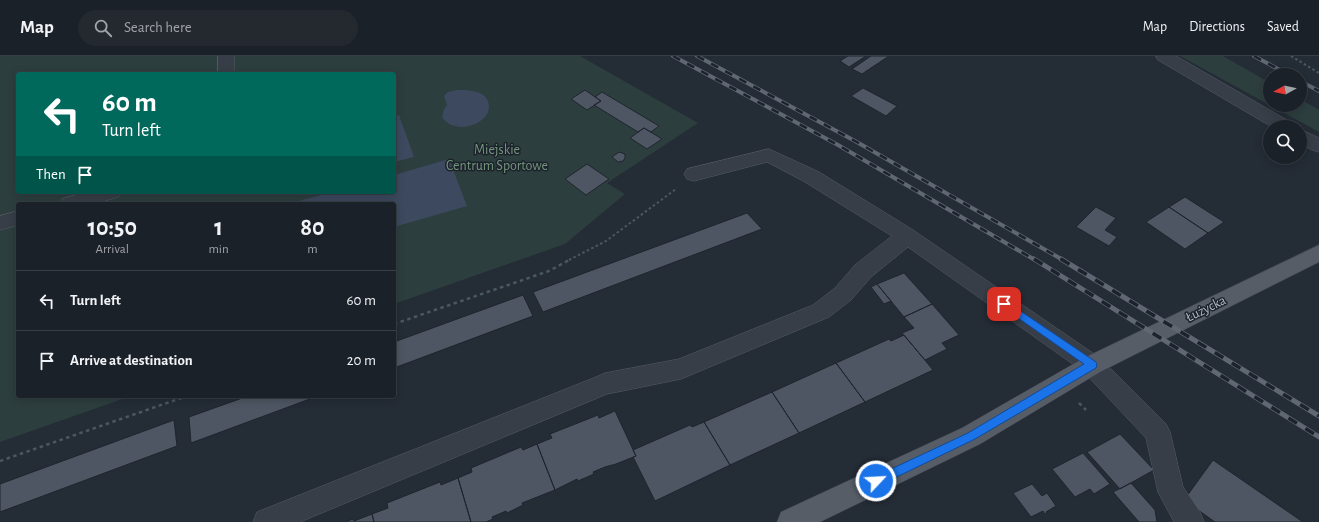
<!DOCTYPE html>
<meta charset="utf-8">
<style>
:root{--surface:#1b2128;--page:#242930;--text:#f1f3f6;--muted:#a0a3a8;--line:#393e45}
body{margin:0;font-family:"Alegreya Sans",sans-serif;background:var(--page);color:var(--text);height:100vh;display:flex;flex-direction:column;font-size:15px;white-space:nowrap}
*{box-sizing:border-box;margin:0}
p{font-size:13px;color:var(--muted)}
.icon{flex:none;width:22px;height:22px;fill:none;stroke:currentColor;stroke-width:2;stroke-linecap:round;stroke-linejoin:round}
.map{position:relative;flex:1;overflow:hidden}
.panel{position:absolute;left:16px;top:146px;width:380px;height:196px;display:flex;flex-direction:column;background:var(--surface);border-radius:4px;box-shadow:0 2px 10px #0003,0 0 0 1px var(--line)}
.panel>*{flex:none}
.banner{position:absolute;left:16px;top:16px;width:380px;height:122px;border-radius:4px;box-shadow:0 2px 10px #0003,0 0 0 1px var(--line);background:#00695c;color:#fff;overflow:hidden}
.needle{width:26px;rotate:262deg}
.buttons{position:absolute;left:1263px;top:12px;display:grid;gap:8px}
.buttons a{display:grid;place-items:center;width:44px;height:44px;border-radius:50%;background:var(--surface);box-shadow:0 2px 10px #0003,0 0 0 1px var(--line);font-size:20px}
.pin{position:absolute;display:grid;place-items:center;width:34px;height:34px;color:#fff;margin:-17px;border-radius:8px;box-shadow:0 2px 6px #0006}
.me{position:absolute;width:44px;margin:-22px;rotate:65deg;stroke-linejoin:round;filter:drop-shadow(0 0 3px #0008)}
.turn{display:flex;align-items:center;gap:14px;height:84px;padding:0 20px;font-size:18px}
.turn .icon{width:52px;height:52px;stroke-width:2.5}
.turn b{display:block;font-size:28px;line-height:34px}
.then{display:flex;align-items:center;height:38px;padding:0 20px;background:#0003;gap:8px;font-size:15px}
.eta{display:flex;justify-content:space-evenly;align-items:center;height:68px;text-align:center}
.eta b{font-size:24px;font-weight:700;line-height:28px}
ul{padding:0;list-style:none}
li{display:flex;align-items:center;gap:12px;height:60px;padding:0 20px;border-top:1px solid var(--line)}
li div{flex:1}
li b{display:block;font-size:15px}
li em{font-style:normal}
header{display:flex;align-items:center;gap:24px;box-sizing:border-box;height:56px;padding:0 20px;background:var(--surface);border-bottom:1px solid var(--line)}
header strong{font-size:19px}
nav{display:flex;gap:22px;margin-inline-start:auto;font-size:14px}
.search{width:280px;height:36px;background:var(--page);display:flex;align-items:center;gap:10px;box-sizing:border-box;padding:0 14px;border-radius:22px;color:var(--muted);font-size:15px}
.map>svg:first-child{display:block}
.green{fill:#2d3e3e;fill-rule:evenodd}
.water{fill:#3c495e}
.building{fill:#4d5662;stroke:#1f252e}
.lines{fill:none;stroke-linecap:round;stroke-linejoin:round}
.minor-casing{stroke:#555c65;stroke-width:1}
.major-casing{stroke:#414750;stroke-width:1}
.path-far1{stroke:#4a595c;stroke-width:2;stroke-dasharray:2.5 2.5;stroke-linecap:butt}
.path{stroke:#4a595c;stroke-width:2.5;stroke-dasharray:3.5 3.5;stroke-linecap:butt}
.minor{fill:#373e47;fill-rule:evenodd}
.major{fill:#565d67;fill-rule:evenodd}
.rail-far1-casing{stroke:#5f6773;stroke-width:4}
.rail-casing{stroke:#5f6773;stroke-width:5}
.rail-far1{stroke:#1d232c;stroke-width:2.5;stroke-dasharray:8;stroke-linecap:butt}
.rail{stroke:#1d232c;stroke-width:3.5;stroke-dasharray:10;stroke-linecap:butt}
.route{fill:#1a73e8;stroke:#114b97}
.labels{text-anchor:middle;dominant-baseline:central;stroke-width:3;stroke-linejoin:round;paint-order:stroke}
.park-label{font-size:14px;fill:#74967d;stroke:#1d232c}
.street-label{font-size:14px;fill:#b2b9c3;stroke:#1d232c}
</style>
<header>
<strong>Map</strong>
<div class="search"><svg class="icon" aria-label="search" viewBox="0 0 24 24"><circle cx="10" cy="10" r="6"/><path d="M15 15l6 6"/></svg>Search here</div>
<nav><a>Map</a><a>Directions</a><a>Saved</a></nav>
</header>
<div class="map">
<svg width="1319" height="466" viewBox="0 0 1319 466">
<rect width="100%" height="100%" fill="#242c36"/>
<path class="green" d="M0,0H580L698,67L607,127L625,138L565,188L394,248V148H18V340H131L0,386ZM18,18H394V136H18Z
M1180,0H1223L1270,27V49H1300V43L1319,54V76Z"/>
<path class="water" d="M457,34C469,34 489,34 489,51C489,55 487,59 484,62C473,73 451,75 442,61L444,53L447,49L444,40L448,36Z
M399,59L414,101L394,106V60Z
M449,103L467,150L394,171V148H288L332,136H394V119Z"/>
<path class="building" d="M848,0H866L849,11L840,5Z
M871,0H889L862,18L852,13Z
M863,32L897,50L886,60L851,40Z
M585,34L601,45L587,54L571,43Z
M602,36L659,70L651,76L644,72L638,76L594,49L601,45L595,41Z
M644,72L662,83L647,93L630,82Z
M619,96L625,98V102L623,105L618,106L612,101Z
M587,108L609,123L586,139L565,123Z
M1185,141L1224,166L1208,177L1169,151Z
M1096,151L1116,162L1105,174L1117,181L1109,190L1076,171Z
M1169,151L1208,177L1185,193L1146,166Z
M747,157L762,173L543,256L533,236Z
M904,217L932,248L904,261L877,228Z
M877,228L891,245L884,248L871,231Z
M523,239L533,260L394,312V286Z
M932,248L959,279L942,287L947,293L925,304L902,277L914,272L904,261Z
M904,279L933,314L865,346L836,307L889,283L891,285Z
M836,307L865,346L799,377L772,336Z
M772,336L799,377L730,409L704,366Z
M248,340H318L191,387L189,361Z
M615,355L636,400L616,408L605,411L593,416L594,418L578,425L577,423L555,434L537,388L552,382L550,378L598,359L599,362Z
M174,364L177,390L0,456V428Z
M704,366L730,409L655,445L633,401L636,400L633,394L690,369L692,371Z
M1120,378L1154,414L1120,433L1087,396Z
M537,388L555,434L522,447L523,449L507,457L506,455L492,461L493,463L486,466H471L458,422L472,416L471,412L521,391L523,394Z
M1083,397L1110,428L1094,438L1090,433L1075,441L1052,413Z
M1213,404L1303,466H1215L1184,444Z
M458,422L471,466H374L372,458L388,452L387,447L440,426L441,429Z
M1131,427L1155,454L1157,466H1139L1113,436Z
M1032,428L1042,440L1047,437L1056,450L1046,456L1047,457L1045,458L1043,455L1031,461L1013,437Z
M372,458L374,466H345L353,463L354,465Z"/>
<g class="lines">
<defs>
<path id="minor" d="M218,0H234V18H218Z
M1156,0H1176L1292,67L1295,71H1272L1158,4Z
M1300,73L1319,82V96L1312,94L1300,87Z
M769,93L819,116L913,174L1100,302L1166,368L1170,376L1183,431L1200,456L1204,466H1174L1158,436L1146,382L1084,316L908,191L871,221L851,244L829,261L681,323L607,338L300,466H253L257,456L596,321L605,317L679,303L813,249L835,232L855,209L892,180L805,126L767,106L694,125L687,123L684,118L687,113Z
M86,136H121L118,141L94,148H59L62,143Z
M18,155V169L0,174V160Z"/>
<path id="major" d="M1319,189V206L1100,316L980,388L820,466H777L781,456L962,372L1084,302Z"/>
</defs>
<use href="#minor" class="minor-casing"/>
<use href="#major" class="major-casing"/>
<path class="path-far1" d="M1291,0L1319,17
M569,204L606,185L676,133"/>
<path class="path" d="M394,268L549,215L571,203
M1079,347L1086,354
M0,405L187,340"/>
<use href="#minor" class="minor"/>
<use href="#major" class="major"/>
<defs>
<path id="rail-far1" d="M673,0L838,89L1035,204
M697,0L855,85L1063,204
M1254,0L1289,19
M1300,25L1319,35"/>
<path id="rail" d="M1034,203L1319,381
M1061,203L1319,360"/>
</defs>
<use href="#rail-far1" class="rail-far1-casing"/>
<use href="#rail" class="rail-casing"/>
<use href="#rail-far1" class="rail-far1"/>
<use href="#rail" class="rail"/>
</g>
<path class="route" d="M1004,244L1096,306L1097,309L1096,312L975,383L880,429L876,430L872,429L870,425L872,422L968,377L1084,308L1001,250L999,248L1001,245Z"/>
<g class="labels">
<g class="park-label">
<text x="497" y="94">Miejskie<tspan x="497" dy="16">Centrum Sportowe</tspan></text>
</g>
<g class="street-label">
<text transform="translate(1206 253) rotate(-26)">Łużycka</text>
</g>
</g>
</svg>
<div class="buttons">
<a><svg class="needle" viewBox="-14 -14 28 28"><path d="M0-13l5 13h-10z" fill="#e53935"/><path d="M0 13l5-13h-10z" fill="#a0a3a8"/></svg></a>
<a><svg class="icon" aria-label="search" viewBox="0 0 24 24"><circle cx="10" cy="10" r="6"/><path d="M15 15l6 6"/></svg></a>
</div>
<div class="pin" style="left:1004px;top:248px;background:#d93025"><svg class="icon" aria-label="arrive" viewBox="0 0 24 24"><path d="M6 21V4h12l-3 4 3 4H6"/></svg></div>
<svg class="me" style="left:876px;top:425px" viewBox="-20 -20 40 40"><circle r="17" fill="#1a73e8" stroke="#fff" stroke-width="3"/><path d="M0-11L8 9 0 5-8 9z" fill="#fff"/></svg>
<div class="banner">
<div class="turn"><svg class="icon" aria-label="left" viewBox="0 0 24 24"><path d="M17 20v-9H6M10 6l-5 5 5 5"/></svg><div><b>60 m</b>Turn left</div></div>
<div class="then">Then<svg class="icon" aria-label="arrive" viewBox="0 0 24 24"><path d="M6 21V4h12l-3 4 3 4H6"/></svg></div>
</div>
<section class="panel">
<div class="eta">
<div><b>10:50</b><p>Arrival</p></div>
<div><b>1</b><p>min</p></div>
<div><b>80</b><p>m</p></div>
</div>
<ul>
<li><svg class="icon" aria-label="left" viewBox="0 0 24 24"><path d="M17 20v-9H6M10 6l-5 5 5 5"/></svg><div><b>Turn left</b></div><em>60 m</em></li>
<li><svg class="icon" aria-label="arrive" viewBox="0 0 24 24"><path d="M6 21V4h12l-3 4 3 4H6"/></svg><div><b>Arrive at destination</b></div><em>20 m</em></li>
</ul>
</section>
</div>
